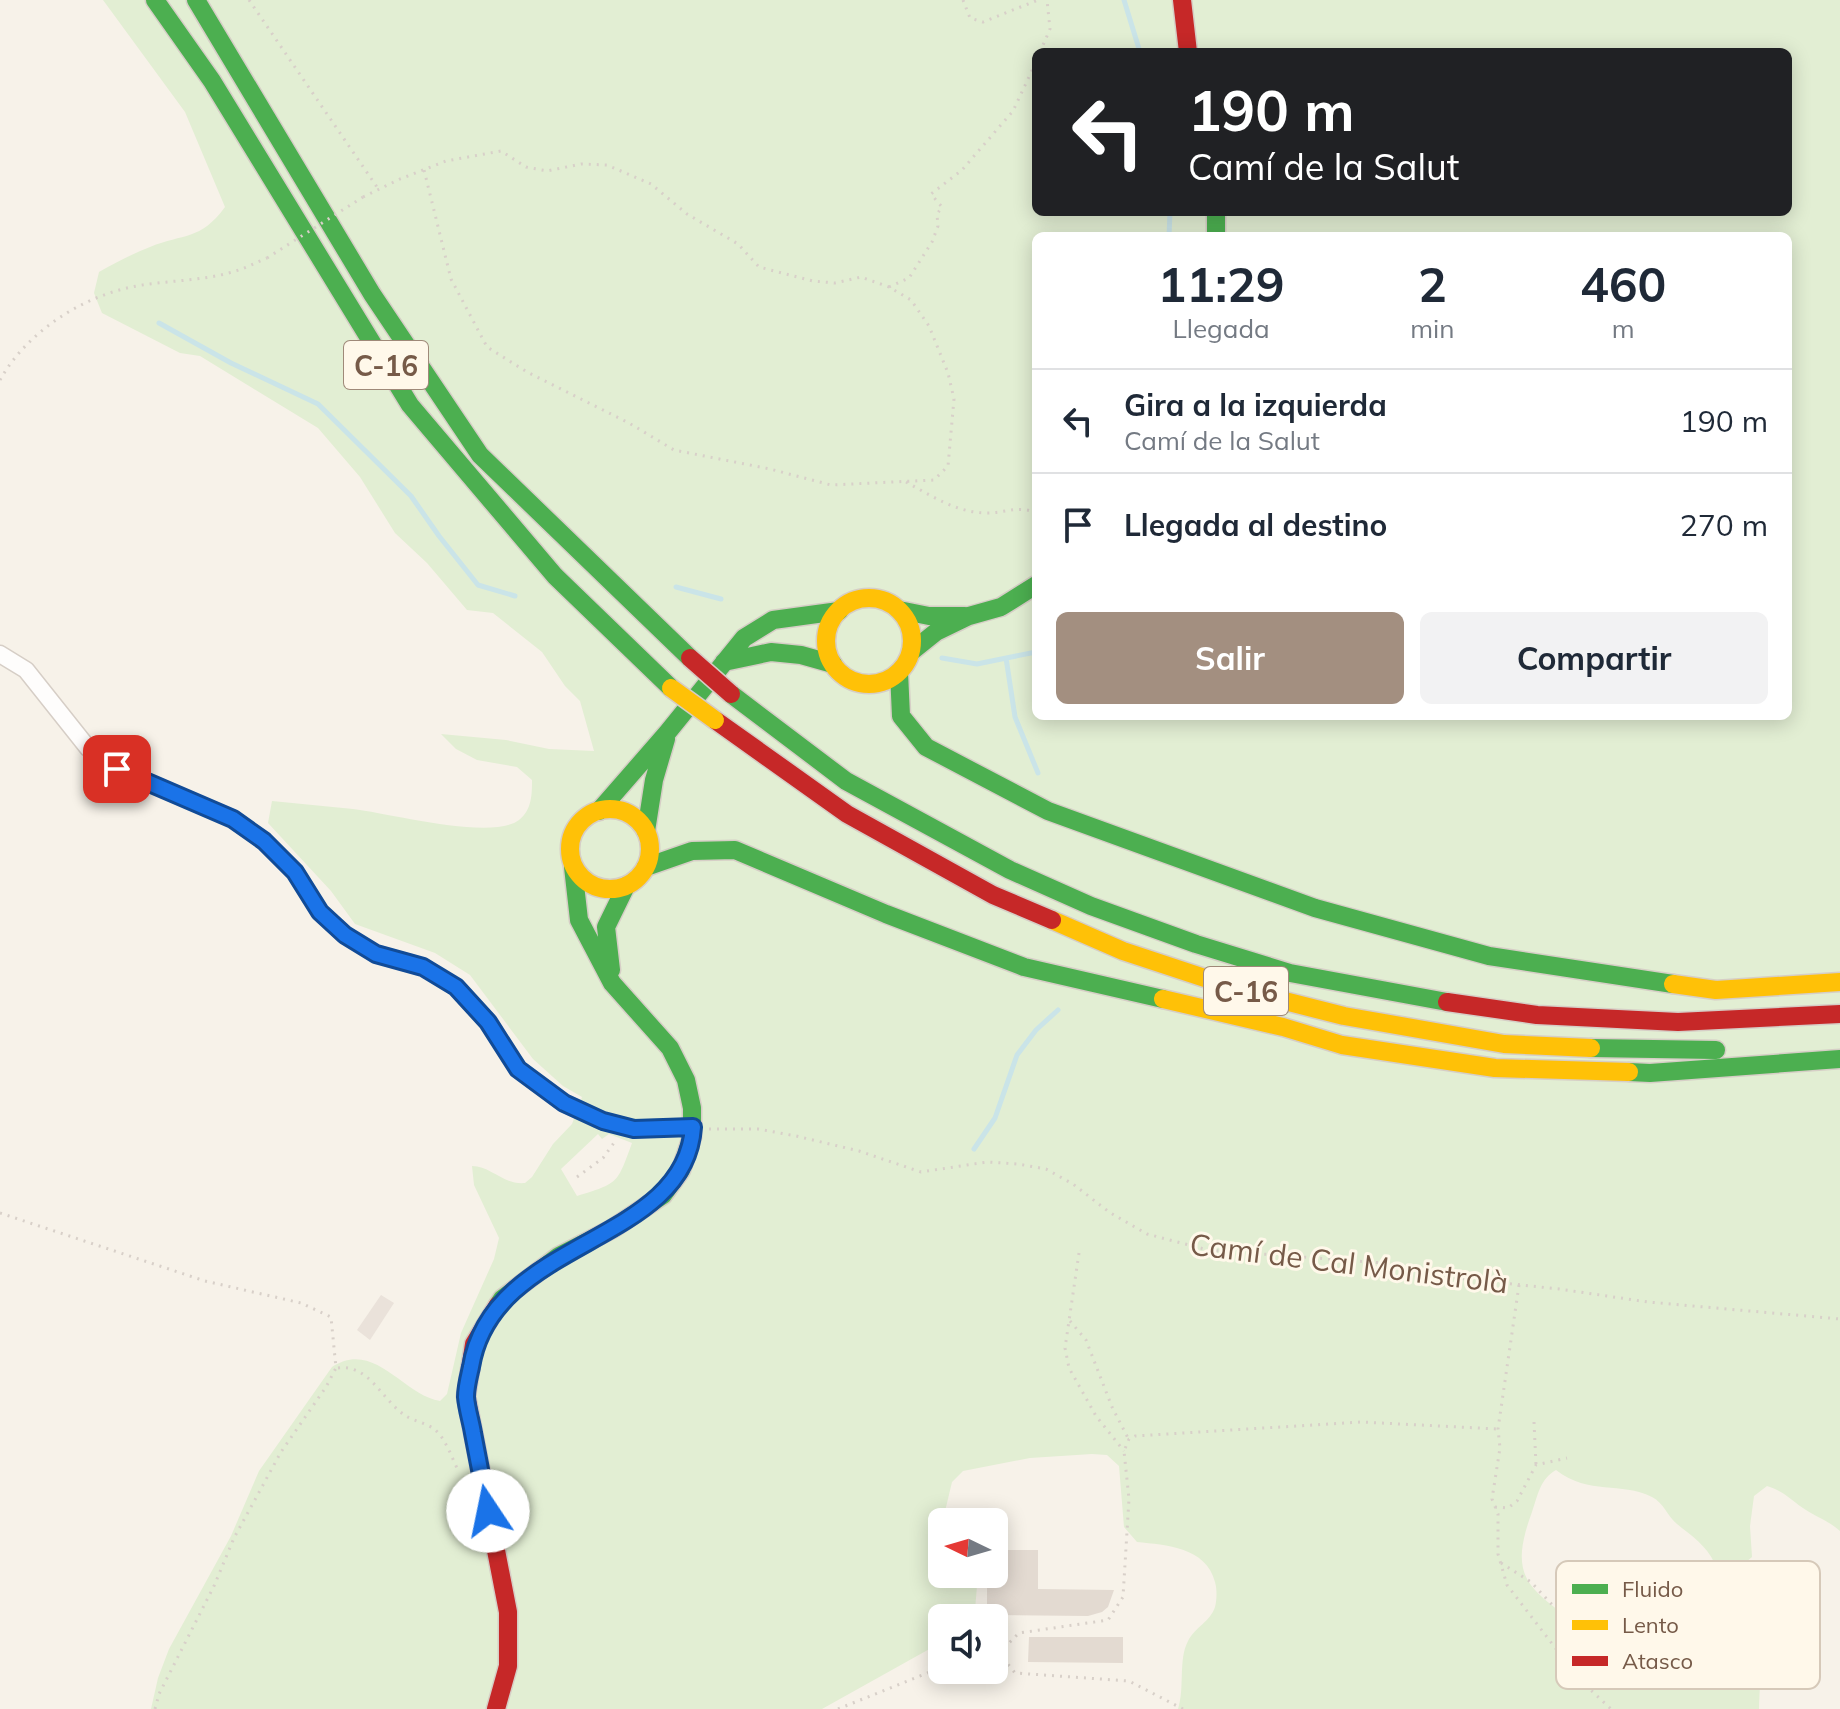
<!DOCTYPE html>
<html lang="es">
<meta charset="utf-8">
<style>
:root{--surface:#fff;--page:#f2f2f3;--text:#1f2937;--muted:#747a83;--line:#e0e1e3;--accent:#a38f80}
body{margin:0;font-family:Mulish,sans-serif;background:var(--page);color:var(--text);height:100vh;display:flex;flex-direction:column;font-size:30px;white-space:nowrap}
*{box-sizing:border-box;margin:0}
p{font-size:26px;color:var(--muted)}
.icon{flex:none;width:44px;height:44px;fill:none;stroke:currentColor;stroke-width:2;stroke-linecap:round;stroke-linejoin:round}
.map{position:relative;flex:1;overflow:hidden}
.details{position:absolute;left:1032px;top:232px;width:760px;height:488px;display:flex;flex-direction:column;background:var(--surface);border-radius:12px;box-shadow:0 4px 20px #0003}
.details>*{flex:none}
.banner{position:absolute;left:1032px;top:48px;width:760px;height:168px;border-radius:12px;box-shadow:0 4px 20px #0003;background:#202124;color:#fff;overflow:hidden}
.needle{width:52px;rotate:275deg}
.tools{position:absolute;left:928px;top:1508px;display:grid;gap:16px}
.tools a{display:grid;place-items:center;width:80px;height:80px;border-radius:12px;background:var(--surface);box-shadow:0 4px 20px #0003;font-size:40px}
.pin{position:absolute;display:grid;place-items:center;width:68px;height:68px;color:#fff;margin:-34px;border-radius:16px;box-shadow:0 4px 12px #0006}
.me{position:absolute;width:88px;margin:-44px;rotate:349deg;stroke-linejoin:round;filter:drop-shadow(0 0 6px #0008)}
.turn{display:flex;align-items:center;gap:28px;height:168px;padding:0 24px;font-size:36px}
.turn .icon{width:104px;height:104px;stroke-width:2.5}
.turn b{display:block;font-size:56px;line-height:68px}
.eta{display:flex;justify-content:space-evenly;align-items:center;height:136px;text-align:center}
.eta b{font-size:48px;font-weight:700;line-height:56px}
.primary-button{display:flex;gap:16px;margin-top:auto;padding:16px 24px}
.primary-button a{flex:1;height:92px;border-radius:12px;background:var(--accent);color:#fff;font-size:32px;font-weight:700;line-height:92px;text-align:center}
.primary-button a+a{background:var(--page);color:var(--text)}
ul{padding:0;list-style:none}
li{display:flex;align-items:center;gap:24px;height:104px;padding:0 24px;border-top:2px solid var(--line)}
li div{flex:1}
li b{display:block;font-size:30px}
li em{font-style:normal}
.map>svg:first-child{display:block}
.industrial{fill:#eae2da}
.green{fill:#e2eed3;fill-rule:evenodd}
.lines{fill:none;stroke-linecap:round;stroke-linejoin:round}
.stream{stroke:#cae4e8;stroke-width:5}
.building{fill:#e3dad1}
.street-casing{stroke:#d6cec6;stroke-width:19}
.fast-casing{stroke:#d6cec6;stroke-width:21}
.slow-casing{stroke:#d6cec6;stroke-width:21}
.jam-casing{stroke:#d6cec6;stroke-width:21}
.path{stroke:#d8d0c9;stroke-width:3;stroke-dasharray:2 6;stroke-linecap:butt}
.street{stroke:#fefdfc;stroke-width:16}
.fast{stroke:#4caf50;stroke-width:18}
.slow{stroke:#ffc107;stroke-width:18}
.jam{stroke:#c62828;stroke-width:18}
.slow-bridge-casing{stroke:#d6ccc5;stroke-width:21;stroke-linecap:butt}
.jam-bridge-casing{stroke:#d6ccc5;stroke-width:21;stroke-linecap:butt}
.path-bridge{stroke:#d8d0c9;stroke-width:3;stroke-dasharray:2 6;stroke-linecap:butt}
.slow-bridge{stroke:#ffc107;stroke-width:18}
.jam-bridge{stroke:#c62828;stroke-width:18}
.route-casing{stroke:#114b97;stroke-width:20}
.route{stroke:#1a73e8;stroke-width:14}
.labels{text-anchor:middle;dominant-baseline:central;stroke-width:6;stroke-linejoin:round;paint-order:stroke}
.shield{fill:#fff8ea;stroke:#9f8979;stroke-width:2}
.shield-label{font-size:28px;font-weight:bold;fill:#765a48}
.street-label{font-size:30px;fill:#765a48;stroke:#fff8ea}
.key{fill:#fff8ea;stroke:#d6c9b9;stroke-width:2}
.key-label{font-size:22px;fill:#765a48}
</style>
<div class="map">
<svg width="1840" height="1709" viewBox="0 0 1840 1709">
<rect width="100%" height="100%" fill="#f7f2e9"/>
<path class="industrial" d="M381,1295L394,1303L370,1340L357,1330Z"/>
<path class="green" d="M103,0H1840V1531C1829,1521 1818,1518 1806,1510C1792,1501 1784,1491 1767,1486L1754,1496L1750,1526L1752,1557L1740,1567L1715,1564C1706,1545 1693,1537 1677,1524C1667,1516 1664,1503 1652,1497C1620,1481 1590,1496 1556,1470C1540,1479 1538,1495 1532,1512C1506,1582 1532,1588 1582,1629L1628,1627L1673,1607C1696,1639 1750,1627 1759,1671C1761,1683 1759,1697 1759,1709H1178C1185,1688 1178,1660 1188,1641C1195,1627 1210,1622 1215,1607C1217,1599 1217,1589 1215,1582C1206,1547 1166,1545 1137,1542L1124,1527L1119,1466L1107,1455L1092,1454L1030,1458L963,1471L952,1482L937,1545L942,1547V1574H978L975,1610L969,1618H942V1642L822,1709H151L158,1678L169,1649L231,1536L259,1471L332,1367C374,1339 403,1395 440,1401L447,1394L461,1333L494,1259L499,1238L474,1185L472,1166C491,1166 503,1185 525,1183L532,1177L553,1144L572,1124L582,1097L563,1086L533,1059L470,975L435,953L355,924L331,891L268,823L272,801C299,804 326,806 353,809C389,813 491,841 519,820C532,810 532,794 532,780L517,767L477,760L456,749L441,734L506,740L549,749L594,751L580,701L565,686L542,652L493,613L467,610L427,563L395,533L360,477L318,428L200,356L180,353L102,313L94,293L99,272C115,263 132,254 150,247C184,233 200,241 225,207L185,112ZM1036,52H1788V212H1036ZM1036,236H1788V716H1036ZM598,1134L602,1139L609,1134L632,1143C617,1184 619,1183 577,1196L561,1169Z"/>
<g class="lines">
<path class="stream" d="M1124,0L1140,52
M1169,236L1170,212
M159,323L231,363L318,404L411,496L439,536L478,585L515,596
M676,587L721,599
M942,658L977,664L1036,652
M1006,658L1015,717L1038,773
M974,1149L995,1118L1017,1055L1036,1030L1058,1010"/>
</g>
<path class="building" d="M1005,1550H1038V1589L1114,1590L1108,1607L1102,1612L1088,1616L987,1615V1582H1004Z
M1029,1637H1123V1663L1028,1662Z"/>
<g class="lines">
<defs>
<path id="street" d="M0,654L26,670L88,748L117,769L233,819L264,841L295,872L320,912L345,935L376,954L423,967L456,987L488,1022L518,1069L564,1103L603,1121L634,1129L693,1127"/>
<path id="fast" d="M155,0L212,81L410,405L555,576L671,688
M196,0L372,294L480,455L690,658
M1216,212V236
M899,610L929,616H965
M911,652L936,632L969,616L1001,607L1036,585
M724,662L771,652L801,655L833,664
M899,672L901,716L926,747L1048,811L1315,908L1489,956L1673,984
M731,694L846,781L1010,870L1091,906L1196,944L1290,973L1447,1002
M599,811L667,733L744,638L773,620L839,611
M646,831L654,780L666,739
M646,867L692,851L735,850L886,914L1024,967L1163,999
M611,970L606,927L626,886
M1591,1048L1716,1050
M1629,1072L1650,1073L1840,1059
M498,1305L502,1299L559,1256L612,1229L663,1195L681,1170L692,1137V1108L686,1080L670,1048L612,983L579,920L573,867"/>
<path id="slow" d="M826 641a43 43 0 1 1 86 0a43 43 0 1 1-86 0Z
M570 849a40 40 0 1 1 80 0a40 40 0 1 1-80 0Z
M1052,920L1123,951L1241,990L1344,1016L1504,1044L1591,1048
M1673,984L1716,990L1840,982
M1163,999L1283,1027L1342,1045L1495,1068L1629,1072"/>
<path id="jam" d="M1182,0L1188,52
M715,720L847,814L993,895L1052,920
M1447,1002L1537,1015L1678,1022L1840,1014
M496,1709L508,1666V1612L466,1396L474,1344L498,1305"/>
</defs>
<use href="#street" class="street-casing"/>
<use href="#fast" class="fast-casing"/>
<use href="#slow" class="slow-casing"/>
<use href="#jam" class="jam-casing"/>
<path class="path" d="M249,0L379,190
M963,0L970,18L983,22L1038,0
M1040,52L1050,29L1047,0
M363,197L400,179L446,161L501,151L526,167L547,171L581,164L607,165L651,184L687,214L738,244L759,267L813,281L835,283L861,277L889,287L911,300L929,326L948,373L954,399L948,466L934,480L831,485L770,469L674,450L629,423L527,372L487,347L451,279L424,170
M889,287L909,278L932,242L938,226L937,214L942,207L931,194L962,170L1013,111L1036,62
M0,380C25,335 76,300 127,288C161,280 199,282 232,272C244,269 255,263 267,258
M906,482C932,496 957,513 987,513C1005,513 1019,505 1036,513
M709,1129H758L796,1136L859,1151L921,1172L987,1162L1018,1164L1046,1169L1073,1184L1109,1212L1147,1234L1208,1250L1397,1264L1456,1278L1559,1289L1648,1302L1840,1319
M577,1177L603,1158L616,1140
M0,1213L205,1281L301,1303L331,1317L336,1368L326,1387L281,1452L234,1538L214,1586L159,1694L155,1709
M1079,1253L1065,1348L1069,1368L1096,1416L1124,1451
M1519,1285L1498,1429L1500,1448L1492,1499L1498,1514V1554L1507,1585L1580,1680L1611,1709
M1070,1321L1086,1340L1112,1407L1128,1438
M338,1368C370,1364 382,1401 406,1416C414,1421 426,1423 434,1429C446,1438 452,1459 459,1472
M1534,1422L1536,1465
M1495,1507L1508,1508L1517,1501L1536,1465L1567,1458
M1501,1563L1531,1582L1557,1610L1593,1619L1705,1604
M838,1709L942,1667
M1183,1709L1129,1681L1015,1673L999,1653L1019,1633L1108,1620L1123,1597L1129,1499L1124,1451L1129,1439L1135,1436L1361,1422L1498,1429"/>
<use href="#street" class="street"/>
<use href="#fast" class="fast"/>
<use href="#slow" class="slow"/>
<use href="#jam" class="jam"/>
<defs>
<path id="slow-bridge" d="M671,688L715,720"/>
<path id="jam-bridge" d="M690,658L731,694"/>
</defs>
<use href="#slow-bridge" class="slow-bridge-casing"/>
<use href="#jam-bridge" class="jam-bridge-casing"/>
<path class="path-bridge" d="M267,258L363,197"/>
<use href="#slow-bridge" class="slow-bridge"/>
<use href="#jam-bridge" class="jam-bridge"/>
</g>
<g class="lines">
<defs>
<path id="route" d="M117,769L233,819L264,841L295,872L320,912L345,935L376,954L423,967L456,987L488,1022L518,1069L564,1103L603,1121L634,1129L693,1127C685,1246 492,1237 471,1367C469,1376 466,1387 466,1397C467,1409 471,1421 473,1433C478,1459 483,1485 488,1511"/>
</defs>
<use href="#route" class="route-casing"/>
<use href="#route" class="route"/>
</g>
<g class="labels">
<g class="shield">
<rect x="344" y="341" width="84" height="48" rx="6"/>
<rect x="1204" y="967" width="84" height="48" rx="6"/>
</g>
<g class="shield-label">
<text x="386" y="365">C-16</text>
<text x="1246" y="991">C-16</text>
</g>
<g class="street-label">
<text transform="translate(1349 1263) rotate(7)">Camí de Cal Monistrolà</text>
</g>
</g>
<rect x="1556" y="1561" width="264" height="128" rx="12" class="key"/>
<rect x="1572" y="1584" width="36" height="10" fill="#4caf50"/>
<rect x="1572" y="1620" width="36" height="10" fill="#ffc107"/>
<rect x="1572" y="1656" width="36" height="10" fill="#c62828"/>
<g class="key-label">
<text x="1622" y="1597">Fluido</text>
<text x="1622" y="1633">Lento</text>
<text x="1622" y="1669">Atasco</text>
</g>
</svg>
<div class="tools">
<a><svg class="needle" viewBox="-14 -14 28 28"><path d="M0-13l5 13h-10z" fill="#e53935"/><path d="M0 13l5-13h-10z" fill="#747a83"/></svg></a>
<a><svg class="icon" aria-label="sound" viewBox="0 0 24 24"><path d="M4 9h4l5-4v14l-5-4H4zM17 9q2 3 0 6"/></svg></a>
</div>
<div class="pin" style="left:117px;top:769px;background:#d93025"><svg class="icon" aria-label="arrive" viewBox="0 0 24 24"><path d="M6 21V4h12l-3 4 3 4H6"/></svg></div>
<svg class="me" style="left:488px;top:1511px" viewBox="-20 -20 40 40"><circle r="19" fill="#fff"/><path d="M0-13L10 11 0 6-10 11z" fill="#1a73e8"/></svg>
<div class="banner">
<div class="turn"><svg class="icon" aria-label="left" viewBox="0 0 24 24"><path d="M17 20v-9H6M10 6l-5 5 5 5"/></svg><div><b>190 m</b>Camí de la Salut</div></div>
</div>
<section class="details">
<div class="eta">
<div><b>11:29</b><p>Llegada</p></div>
<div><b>2</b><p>min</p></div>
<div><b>460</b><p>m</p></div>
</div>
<ul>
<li><svg class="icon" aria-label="left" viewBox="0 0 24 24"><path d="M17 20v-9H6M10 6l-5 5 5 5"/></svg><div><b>Gira a la izquierda</b><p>Camí de la Salut</p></div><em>190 m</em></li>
<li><svg class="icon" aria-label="arrive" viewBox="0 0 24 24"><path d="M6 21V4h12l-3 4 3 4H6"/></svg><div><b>Llegada al destino</b></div><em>270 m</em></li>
</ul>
<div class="primary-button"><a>Salir</a><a>Compartir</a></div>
</section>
</div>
